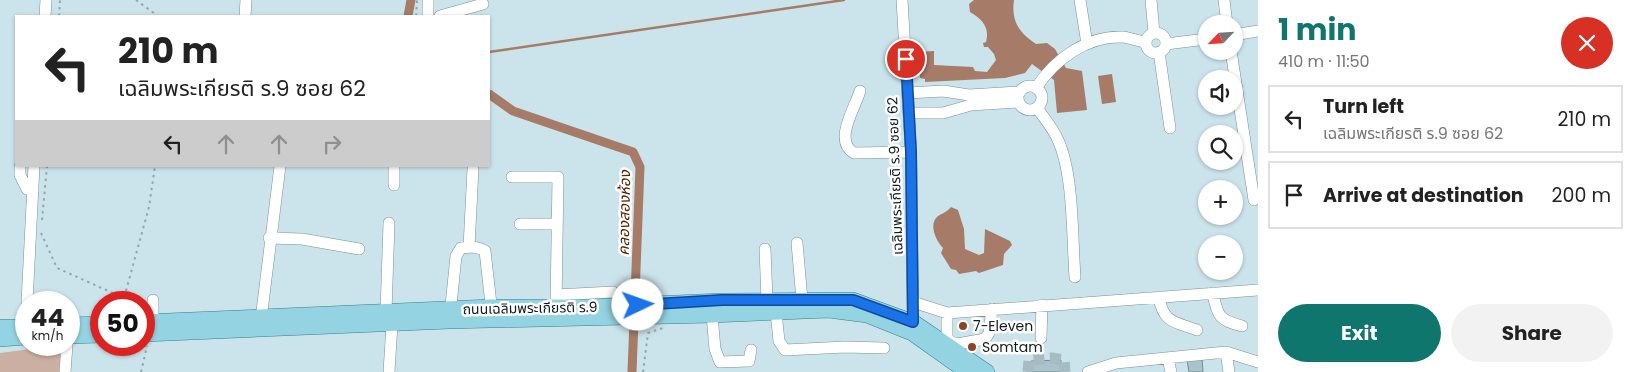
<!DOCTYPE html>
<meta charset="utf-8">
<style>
:root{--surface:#fff;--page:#f2f2f2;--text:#222;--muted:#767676;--line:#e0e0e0;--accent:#0f766e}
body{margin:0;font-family:Poppins,"Noto Sans Thai",sans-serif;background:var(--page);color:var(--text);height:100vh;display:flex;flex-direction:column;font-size:19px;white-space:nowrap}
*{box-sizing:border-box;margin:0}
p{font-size:16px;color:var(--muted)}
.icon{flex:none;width:28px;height:28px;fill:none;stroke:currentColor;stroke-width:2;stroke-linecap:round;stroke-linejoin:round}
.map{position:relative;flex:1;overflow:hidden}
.panel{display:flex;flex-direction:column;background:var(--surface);width:375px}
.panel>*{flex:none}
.hud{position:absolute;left:15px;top:15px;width:475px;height:152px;border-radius:0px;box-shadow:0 1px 4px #0004;background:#fff;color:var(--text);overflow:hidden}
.needle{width:32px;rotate:245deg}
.buttons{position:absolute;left:1198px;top:15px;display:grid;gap:10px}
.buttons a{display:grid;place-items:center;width:45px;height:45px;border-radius:50%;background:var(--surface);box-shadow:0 1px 4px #0004;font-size:25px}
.speed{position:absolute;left:15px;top:291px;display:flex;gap:10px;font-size:25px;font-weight:700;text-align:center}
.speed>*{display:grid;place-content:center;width:65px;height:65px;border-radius:50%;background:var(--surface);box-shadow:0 1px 4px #0004;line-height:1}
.speed small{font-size:12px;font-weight:400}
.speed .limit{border:8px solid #d22;background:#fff;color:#111}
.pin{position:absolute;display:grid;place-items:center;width:42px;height:42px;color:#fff;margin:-21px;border:2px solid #fff;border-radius:50%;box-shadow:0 1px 5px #0007}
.me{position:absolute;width:55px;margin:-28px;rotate:87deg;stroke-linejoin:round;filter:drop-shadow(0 0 4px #0008)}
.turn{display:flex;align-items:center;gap:18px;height:105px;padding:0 20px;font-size:22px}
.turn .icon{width:65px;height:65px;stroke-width:2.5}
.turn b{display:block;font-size:35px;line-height:42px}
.lanes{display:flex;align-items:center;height:48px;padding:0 20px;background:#0003;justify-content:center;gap:25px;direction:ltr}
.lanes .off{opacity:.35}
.round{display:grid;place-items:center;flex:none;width:52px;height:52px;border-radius:26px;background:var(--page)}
.overview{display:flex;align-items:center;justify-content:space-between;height:85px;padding:0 20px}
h1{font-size:30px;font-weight:700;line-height:38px;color:var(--accent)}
.primary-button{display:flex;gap:10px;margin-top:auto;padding:10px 20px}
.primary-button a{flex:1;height:58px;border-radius:30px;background:var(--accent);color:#fff;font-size:20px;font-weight:700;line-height:58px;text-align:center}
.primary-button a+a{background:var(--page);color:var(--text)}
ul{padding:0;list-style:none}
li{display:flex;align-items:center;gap:15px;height:68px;margin:0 10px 8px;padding:0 10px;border:2px solid var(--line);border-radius:0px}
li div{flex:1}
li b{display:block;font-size:19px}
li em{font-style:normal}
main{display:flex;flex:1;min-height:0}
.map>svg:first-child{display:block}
.green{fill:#cbafa3}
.water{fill:#a67c68}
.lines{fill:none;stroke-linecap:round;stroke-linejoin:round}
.stream{stroke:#a67c68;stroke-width:2.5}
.canal{stroke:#a67c68;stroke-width:9}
.building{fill:#aac2c9;stroke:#758c92}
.minor-tunnel{stroke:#a6bcc2;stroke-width:11;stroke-dasharray:11 5.5;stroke-linecap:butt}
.minor-casing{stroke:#7a9198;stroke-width:12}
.major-casing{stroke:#377f91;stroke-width:16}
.path{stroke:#92a7ac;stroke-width:2;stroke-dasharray:2.5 4;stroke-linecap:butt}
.minor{stroke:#fff;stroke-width:11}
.major{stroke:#93d3e2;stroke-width:15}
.route-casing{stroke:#114b97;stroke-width:12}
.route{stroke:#1a73e8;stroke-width:9}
.poi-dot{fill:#8c4520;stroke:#fff;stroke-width:2}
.labels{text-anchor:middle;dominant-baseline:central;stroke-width:5;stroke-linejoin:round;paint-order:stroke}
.street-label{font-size:14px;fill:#111a1d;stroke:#fff}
.poi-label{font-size:14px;fill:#111a1d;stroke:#fff;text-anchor:start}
.water-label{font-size:15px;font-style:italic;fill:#592302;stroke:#fff}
</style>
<main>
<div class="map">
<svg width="1258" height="372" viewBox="0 0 1258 372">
<rect width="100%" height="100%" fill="#cbe4eb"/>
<path class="green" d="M61,345L59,372H0V353Z"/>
<path class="water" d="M974,0H1014C1011,21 1019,33 1036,44L1047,43L1055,49L1066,68L1082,71L1087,110L1057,113L1054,80L1032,64L1025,73L1005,78L925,82V79L920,78L919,52L934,51V65L973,67L975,71L987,72L996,60L994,54L988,47H984L983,43L986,42C990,27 982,19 970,12L969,4Z
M1112,74L1116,102L1102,104L1098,76Z
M951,207L958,210L964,229L965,249L979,255L984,253L985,229L1010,241L1012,245L1004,254L1003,265L979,273L976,271L959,274L956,270L951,269L941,253L943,248C936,241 928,224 938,216C943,213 947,212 951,207Z"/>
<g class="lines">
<path class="stream" d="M489,52L844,0"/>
<path class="canal" d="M408,16L411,0
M489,94L513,111L633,152L640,167L632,372"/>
</g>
<path class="building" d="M1202,358L1203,372H1189L1187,360Z
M1061,360V372H1031V361Z"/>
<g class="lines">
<path class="minor-tunnel" d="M1028,372L1029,360L1052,358L1064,360L1065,372"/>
<defs>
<path id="minor" d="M902,0L911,152L913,322
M1080,0L1087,44
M1151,0L1154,33
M1224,0L1227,24
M45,16L46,0
M245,16L246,0
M428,16V0
M440,16L483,4
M1146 43a10 10 0 1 1 20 0a10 10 0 1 1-20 0Z
M1234,35L1258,31
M1166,44L1206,39
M1231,51L1254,200
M1159,52L1170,128
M1018 98a12 12 0 1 1 24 0a12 12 0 1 1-24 0Z
M1036,88C1054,60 1087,35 1123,37C1130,38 1138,41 1145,42
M860,91C855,108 833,141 854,153L911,152
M908,93L943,91L969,95L1020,92
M1037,108C1044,118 1053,128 1058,140C1074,175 1072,238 1075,277
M909,113H943L971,105L1019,102
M20,166V175L27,189L33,190
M394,166V185
M512,177H558L556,306
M520,224H556
M269,238L302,239L359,249
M797,243L802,300
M469,247L473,169
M765,249L767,300
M1213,293C1217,317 1220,320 1242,326
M556,295L613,292
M1159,297C1163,323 1175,322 1197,330
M153,300V322
M27,302L34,166
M913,302L947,313L1258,290
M386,312L389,223
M776,312L779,341L785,350L845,347L884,348
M947,313V337L949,341L957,344L985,339L989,333L992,309
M450,315L456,256L461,248C469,247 477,246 485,251L492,313
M712,315L715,349L720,362L749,361L751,350
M261,319L280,166
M25,327L26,309
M1041,338L1042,305
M1226,352L1229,372
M1168,358L1171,372
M65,372L67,345
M389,372L392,324
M1088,372L1116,363L1226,352L1258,362"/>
<path id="major" d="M144,322L491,307H585L722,301L853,300L913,322L987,372
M69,325L101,324
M0,327H26
M144,334L449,321L712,315L829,310L867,315L912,333L967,372
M69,336L101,335
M0,339L26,337"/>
</defs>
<use href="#minor" class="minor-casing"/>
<use href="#major" class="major-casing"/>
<path class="path" d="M136,0L158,16
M59,16L60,0
M416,16L417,0
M42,220L47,166
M41,233L57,268L124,298
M128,302L124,298L149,207L155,166
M141,372L147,346
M643,372L648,333L663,328"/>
<use href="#minor" class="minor"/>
<use href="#major" class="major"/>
</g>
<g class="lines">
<defs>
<path id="route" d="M638,305L722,300H853L913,322L911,152L906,59"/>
</defs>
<use href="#route" class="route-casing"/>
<use href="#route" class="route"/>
</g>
<g class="poi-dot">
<circle cx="963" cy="326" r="5"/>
<circle cx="972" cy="347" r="5"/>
</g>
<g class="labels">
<g class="street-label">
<text transform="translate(895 176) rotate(-92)">เฉลิมพระเกียรติ ร.9 ซอย 62</text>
<text transform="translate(530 308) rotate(-1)">ถนนเฉลิมพระเกียรติ ร.9</text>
</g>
<g class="poi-label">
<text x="973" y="326">7-Eleven</text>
<text x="982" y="347">Somtam</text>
</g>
<g class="water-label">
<text transform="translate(624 213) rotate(-89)">คลองสองห้อง</text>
</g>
</g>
</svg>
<div class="buttons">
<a><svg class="needle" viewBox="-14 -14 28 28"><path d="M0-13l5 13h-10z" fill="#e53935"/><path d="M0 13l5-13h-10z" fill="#767676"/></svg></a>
<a><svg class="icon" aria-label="sound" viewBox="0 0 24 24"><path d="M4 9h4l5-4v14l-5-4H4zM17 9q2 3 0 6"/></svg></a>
<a><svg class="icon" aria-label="search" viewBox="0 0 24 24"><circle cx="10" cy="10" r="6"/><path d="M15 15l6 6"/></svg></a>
<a>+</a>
<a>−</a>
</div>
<div class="speed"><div>44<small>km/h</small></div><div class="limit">50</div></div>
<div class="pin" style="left:906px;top:59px;background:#d93025"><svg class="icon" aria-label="arrive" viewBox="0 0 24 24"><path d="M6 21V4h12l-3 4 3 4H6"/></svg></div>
<svg class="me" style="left:638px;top:305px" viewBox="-20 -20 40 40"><circle r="19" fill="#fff"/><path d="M0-13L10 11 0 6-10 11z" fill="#1a73e8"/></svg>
<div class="hud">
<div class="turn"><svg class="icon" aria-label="left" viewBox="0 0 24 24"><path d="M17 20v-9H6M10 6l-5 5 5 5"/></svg><div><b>210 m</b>เฉลิมพระเกียรติ ร.9 ซอย 62</div></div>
<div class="lanes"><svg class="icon" aria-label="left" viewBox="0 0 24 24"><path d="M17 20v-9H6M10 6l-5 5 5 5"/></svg><svg class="icon off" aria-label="ahead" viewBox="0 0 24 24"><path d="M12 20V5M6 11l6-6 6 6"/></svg><svg class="icon off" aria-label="ahead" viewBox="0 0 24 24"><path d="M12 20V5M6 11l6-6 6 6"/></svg><svg class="icon off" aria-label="right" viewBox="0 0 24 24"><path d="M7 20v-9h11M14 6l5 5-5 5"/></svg></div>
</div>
</div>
<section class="panel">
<div class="overview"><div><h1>1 min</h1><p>410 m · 11:50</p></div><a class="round" style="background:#d93025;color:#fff"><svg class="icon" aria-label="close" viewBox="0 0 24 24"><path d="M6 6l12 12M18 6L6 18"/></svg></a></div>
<ul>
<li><svg class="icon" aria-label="left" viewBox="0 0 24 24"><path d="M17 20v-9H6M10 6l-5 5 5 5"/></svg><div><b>Turn left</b><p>เฉลิมพระเกียรติ ร.9 ซอย 62</p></div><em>210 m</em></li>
<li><svg class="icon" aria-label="arrive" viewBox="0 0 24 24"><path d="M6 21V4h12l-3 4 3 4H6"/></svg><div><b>Arrive at destination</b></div><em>200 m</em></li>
</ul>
<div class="primary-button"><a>Exit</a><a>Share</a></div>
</section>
</main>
